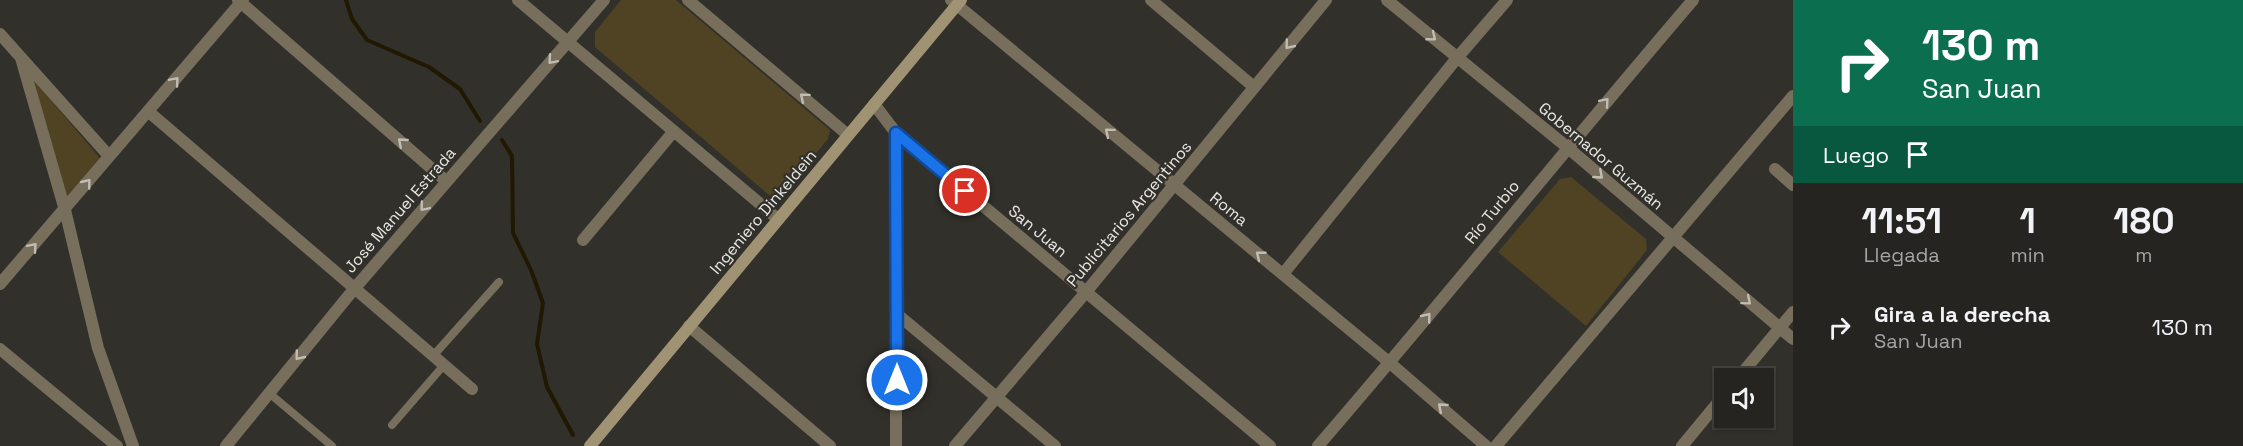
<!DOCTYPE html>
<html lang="es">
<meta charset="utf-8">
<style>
:root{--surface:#262420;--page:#2e2c29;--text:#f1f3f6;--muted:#a4a4a5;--line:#42413e}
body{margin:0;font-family:"Space Grotesk",sans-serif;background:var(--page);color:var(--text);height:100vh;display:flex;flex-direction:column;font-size:22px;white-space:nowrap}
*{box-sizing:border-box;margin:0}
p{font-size:20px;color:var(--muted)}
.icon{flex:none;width:33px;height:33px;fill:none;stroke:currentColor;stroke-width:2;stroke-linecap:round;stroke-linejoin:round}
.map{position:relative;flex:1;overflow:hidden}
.panel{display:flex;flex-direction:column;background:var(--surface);width:450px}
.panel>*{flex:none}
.top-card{background:#0b6e4f;color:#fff;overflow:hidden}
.tools{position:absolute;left:1714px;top:368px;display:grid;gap:12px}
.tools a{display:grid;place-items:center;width:60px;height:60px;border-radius:0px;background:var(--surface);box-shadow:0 2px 4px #0004,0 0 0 2px var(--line);font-size:30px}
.pin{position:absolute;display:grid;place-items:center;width:51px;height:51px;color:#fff;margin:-26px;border:3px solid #fff;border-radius:50%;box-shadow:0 2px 6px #0007}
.me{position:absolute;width:66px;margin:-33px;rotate:0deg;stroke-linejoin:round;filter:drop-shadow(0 0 4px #0008)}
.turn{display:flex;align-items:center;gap:21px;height:126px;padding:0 30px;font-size:27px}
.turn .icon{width:78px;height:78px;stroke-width:2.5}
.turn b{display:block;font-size:42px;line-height:51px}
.then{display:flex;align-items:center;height:57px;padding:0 30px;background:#0003;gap:12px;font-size:22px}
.eta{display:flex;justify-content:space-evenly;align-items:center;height:102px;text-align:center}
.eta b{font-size:36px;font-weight:700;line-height:42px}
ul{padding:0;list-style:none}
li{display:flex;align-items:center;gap:18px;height:84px;padding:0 30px}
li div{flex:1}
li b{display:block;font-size:22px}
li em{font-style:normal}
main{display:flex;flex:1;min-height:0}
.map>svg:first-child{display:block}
.green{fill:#4f4323}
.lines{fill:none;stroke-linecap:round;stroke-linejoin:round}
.stream{stroke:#201801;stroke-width:4}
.lane{stroke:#776f5c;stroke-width:8}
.street{stroke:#776f5c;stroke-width:12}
.secondary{stroke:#9f9373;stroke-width:12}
.oneway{stroke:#c1bdb4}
.route-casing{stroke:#114b97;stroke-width:15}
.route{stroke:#1a73e8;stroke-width:10}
.labels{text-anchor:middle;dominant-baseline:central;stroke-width:4.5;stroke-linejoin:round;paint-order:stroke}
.street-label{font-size:16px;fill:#e9e7e4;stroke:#32302b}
</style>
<main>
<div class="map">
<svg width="1793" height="446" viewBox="0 0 1793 446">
<rect width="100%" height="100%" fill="#32302b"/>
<path class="green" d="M621,0H676L830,130L828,139L781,195H769L595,47V32Z
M32,78L100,158L67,197Z
M1571,177L1646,239L1647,250L1586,326L1498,252L1560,179Z"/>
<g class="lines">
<path class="stream" d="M346,0L352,19L367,40L429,67L460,89L480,121
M502,140L512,156L513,233L531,270L543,303L537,344L547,387L573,435"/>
<path class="lane" d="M433,356L499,282
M269,393L332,446
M392,425L444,365"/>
<path class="street" d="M238,0L446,181
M518,0L778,219
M688,0L848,135
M951,0L1390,363L1486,446
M1151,0L1254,87
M1387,0L1567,147L1793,339
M0,34L109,156
M21,58L65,210L98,348L133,446
M874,104L896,133L1270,446
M149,112L472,389
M896,133V446
M1775,169L1793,185
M583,240L674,131
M1283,274L1457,58L1507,0
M0,284L243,0
M897,314L1055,446
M689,326L830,446
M0,349L117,446
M1738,378L1793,312
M226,446L354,289L604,0
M955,446L1086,292L1326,0
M1318,446C1445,299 1567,147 1693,0
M1496,446L1793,96
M1682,446L1725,394"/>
<path class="secondary" d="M590,446L961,0"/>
</g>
<defs><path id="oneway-chevron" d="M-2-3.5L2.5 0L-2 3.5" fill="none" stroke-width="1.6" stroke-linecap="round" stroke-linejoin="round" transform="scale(1.5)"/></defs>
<g class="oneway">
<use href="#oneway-chevron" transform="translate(1432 37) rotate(39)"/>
<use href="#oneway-chevron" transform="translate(1289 45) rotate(129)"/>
<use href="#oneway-chevron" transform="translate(552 60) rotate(131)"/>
<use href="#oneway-chevron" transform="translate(175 81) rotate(-50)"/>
<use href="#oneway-chevron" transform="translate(804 97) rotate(-140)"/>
<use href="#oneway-chevron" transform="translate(1605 102) rotate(-49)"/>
<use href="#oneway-chevron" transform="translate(1109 132) rotate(-140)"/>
<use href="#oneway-chevron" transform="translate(402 142) rotate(-139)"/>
<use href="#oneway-chevron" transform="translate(1599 175) rotate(41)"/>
<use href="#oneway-chevron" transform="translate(87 183) rotate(-51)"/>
<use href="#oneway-chevron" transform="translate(424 207) rotate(130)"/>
<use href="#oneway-chevron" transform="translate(33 247) rotate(-49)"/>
<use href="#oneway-chevron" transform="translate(1260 255) rotate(-141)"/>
<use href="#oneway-chevron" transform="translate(1747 301) rotate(40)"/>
<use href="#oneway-chevron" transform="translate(1427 317) rotate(-51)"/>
<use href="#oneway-chevron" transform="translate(299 356) rotate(129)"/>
<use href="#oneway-chevron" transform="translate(1442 407) rotate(-139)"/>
</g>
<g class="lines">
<defs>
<path id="route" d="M897,380L896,133L965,191"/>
</defs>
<use href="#route" class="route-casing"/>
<use href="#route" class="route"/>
</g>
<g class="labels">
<g class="street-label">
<text transform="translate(1601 156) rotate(40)">Gobernador Guzmán</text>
<text transform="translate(1229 209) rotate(39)">Roma</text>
<text transform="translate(400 210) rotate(-49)">José Manuel Estrada</text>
<text transform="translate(763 212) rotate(-50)">Ingeniero Dinkeldein</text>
<text transform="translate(1492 212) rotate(-51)">Río Turbio</text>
<text transform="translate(1129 214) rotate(-50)">Publicitarios Argentinos</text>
<text transform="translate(1038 231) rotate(40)">San Juan</text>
</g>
</g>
</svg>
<div class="tools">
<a><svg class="icon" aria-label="sound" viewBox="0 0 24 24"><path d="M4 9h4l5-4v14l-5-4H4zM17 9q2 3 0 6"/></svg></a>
</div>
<div class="pin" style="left:965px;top:191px;background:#d93025"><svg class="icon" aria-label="arrive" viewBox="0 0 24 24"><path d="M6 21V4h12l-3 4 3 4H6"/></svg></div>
<svg class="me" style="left:897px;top:380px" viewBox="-20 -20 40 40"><circle r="17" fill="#1a73e8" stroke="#fff" stroke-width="3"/><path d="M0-11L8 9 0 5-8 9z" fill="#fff"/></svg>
</div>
<section class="panel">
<div class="top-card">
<div class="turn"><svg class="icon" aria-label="right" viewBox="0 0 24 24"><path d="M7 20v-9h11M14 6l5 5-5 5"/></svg><div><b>130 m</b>San Juan</div></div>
<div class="then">Luego<svg class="icon" aria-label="arrive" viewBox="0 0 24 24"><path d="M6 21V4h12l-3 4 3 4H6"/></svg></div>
</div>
<div class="eta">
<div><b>11:51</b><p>Llegada</p></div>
<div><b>1</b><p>min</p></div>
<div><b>180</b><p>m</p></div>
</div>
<ul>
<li><svg class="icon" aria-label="right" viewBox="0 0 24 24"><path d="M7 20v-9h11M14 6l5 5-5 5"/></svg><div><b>Gira a la derecha</b><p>San Juan</p></div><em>130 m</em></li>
</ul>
</section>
</main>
